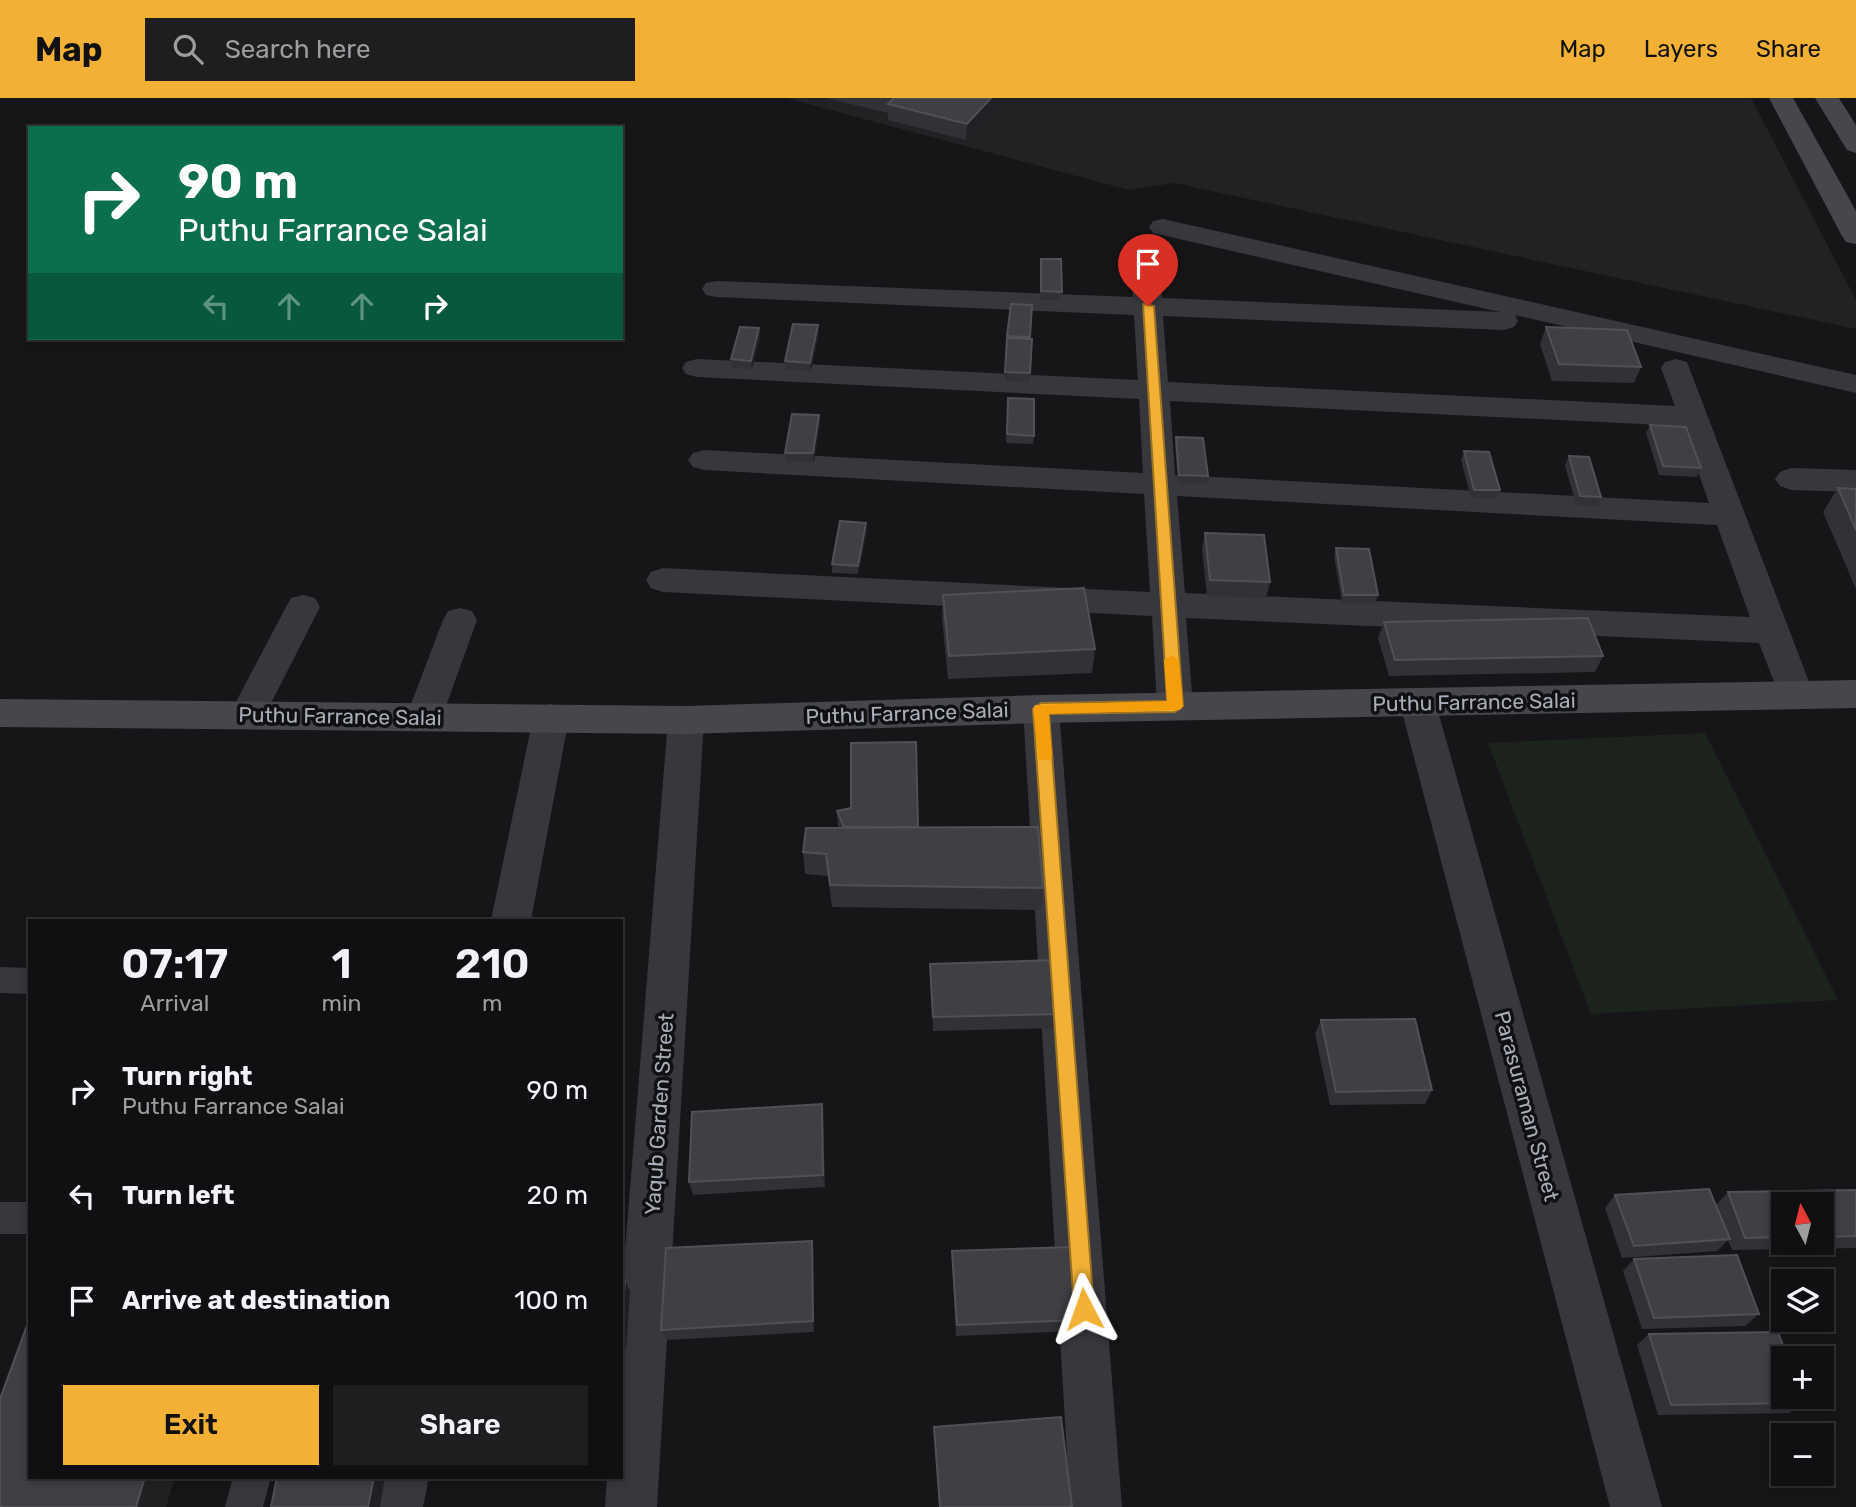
<!DOCTYPE html>
<meta charset="utf-8">
<style>
:root{--surface:#101012;--page:#1e1e20;--text:#f1f3f6;--muted:#9c9d9f;--line:#303032;--accent:#f2b134}
body{margin:0;font-family:Rubik,sans-serif;background:var(--page);color:var(--text);height:100vh;display:flex;flex-direction:column;font-size:26px;white-space:nowrap}
*{box-sizing:border-box;margin:0}
p{font-size:23px;color:var(--muted)}
.icon{flex:none;width:38px;height:38px;fill:none;stroke:currentColor;stroke-width:2;stroke-linecap:round;stroke-linejoin:round}
.map{position:relative;flex:1;overflow:hidden}
.details{position:absolute;left:28px;top:821px;width:595px;height:560px;display:flex;flex-direction:column;background:var(--surface);border-radius:0px;box-shadow:0 4px 10px #0003,0 0 0 2px var(--line)}
.details>*{flex:none}
.hud{position:absolute;left:28px;top:28px;width:595px;height:214px;border-radius:0px;box-shadow:0 4px 10px #0003,0 0 0 2px var(--line);background:#0b6e4f;color:#fff;overflow:hidden}
.needle{width:46px;rotate:353deg}
.buttons{position:absolute;left:1771px;top:1094px;display:grid;gap:14px}
.buttons a{display:grid;place-items:center;width:63px;height:63px;border-radius:0px;background:var(--surface);box-shadow:0 4px 10px #0003,0 0 0 2px var(--line);font-size:35px}
.pin{position:absolute;display:grid;place-items:center;width:60px;height:60px;color:#fff;margin:-72px -30px;border-radius:50% 50% 50% 0;rotate:-45deg;box-shadow:0 0 7px #0007}
.pin .icon{rotate:45deg}
.me{position:absolute;width:77px;margin:-38px;rotate:356deg;stroke-linejoin:round;filter:drop-shadow(0 0 5px #0008)}
.turn{display:flex;align-items:center;gap:24px;height:147px;padding:0 35px;font-size:32px}
.turn .icon{width:91px;height:91px;stroke-width:2.5}
.turn b{display:block;font-size:49px;line-height:60px}
.lanes{display:flex;align-items:center;height:66px;padding:0 35px;background:#0003;justify-content:center;gap:35px;direction:ltr}
.lanes .off{opacity:.35}
.eta{display:flex;justify-content:space-evenly;align-items:center;height:119px;text-align:center}
.eta b{font-size:42px;font-weight:600;line-height:49px}
.primary-button{display:flex;gap:14px;margin-top:auto;padding:14px 35px}
.primary-button a{flex:1;height:80px;border-radius:0px;background:var(--accent);color:#111;font-size:28px;font-weight:600;line-height:80px;text-align:center}
.primary-button a+a{background:var(--page);color:var(--text)}
ul{padding:0;list-style:none}
li{display:flex;align-items:center;gap:21px;height:105px;padding:0 35px}
li div{flex:1}
li b{display:block;font-size:26px}
li em{font-style:normal}
header{display:flex;align-items:center;gap:42px;box-sizing:border-box;height:98px;padding:0 35px;background:var(--accent);color:#111}
header strong{font-size:33px}
nav{display:flex;gap:38px;margin-inline-start:auto;font-size:24px}
.search{width:490px;height:63px;background:var(--page);display:flex;align-items:center;gap:18px;box-sizing:border-box;padding:0 24px;border-radius:0px;color:var(--muted);font-size:26px}
.map>svg:first-child{display:block}
.built{fill:#222225}
.green{fill:#1c231d}
.lines{fill:none;stroke-linecap:round;stroke-linejoin:round}
.lane{fill:#37383d;fill-rule:evenodd}
.street{fill:#37383d;fill-rule:evenodd}
.secondary{fill:#45474d;fill-rule:evenodd}
.wall{fill:#323236;fill-rule:evenodd}
.shaded-wall{fill:#212124}
.building{fill:#3f3f44;stroke:#4f5156;stroke-width:2}
.route{fill:#f2b134;stroke:#9d7322;stroke-width:2}
.slow{fill:#f59e0b}
.labels{text-anchor:middle;dominant-baseline:central;stroke-width:7;stroke-linejoin:round;paint-order:stroke}
.street-label{font-size:21px;fill:#a8adb8;stroke:#111113}
</style>
<header>
<strong>Map</strong>
<div class="search"><svg class="icon" aria-label="search" viewBox="0 0 24 24"><circle cx="10" cy="10" r="6"/><path d="M15 15l6 6"/></svg>Search here</div>
<nav><a>Map</a><a>Layers</a><a>Share</a></nav>
</header>
<div class="map">
<svg width="1856" height="1409" viewBox="0 0 1856 1409">
<rect width="100%" height="100%" fill="#161618"/>
<path class="built" d="M786,0H1751L1856,202V231L1174,85L1129,92Z"/>
<path class="green" d="M1705,635L1838,902L1591,916L1488,645Z"/>
<g class="lines">
<path class="lane" d="M0,869L30,870V896L0,895Z
M0,1104H30V1136H0Z
M233,1379H271L263,1409H225Z"/>
<path class="street" d="M1163,121L1856,277V295L1515,217L1518,223L1514,229L1504,232L1163,218L1168,284L1675,308L1661,270L1665,264L1676,261L1687,264L1814,597L1809,607L1796,611L1783,607L1759,545L1186,520L1193,608L1188,618L1175,622L1162,618L1157,608L1152,518L663,494L651,490L646,482L651,474L663,470L1150,494L1144,396L704,372L693,369L688,362L693,355L704,352L1143,375L1139,301L697,279L686,276L682,270L686,264L697,261L1138,282L1134,217L716,199L706,197L702,191L706,185L716,183L1133,199L1131,164L1135,158L1145,156L1155,158L1159,164L1162,200L1500,214L1153,135L1149,129L1153,123ZM1170,303L1682,328L1709,405L1175,377ZM1177,398L1717,427L1750,519L1185,495Z
M1791,370L1856,372V394L1791,392L1780,388L1775,381L1780,374Z
M303,497L315,500L320,509L265,617L260,627L247,631L234,627L229,617L286,509L291,500Z
M460,510L472,513L477,522L442,619L437,629L424,633L411,629L406,619L443,522L448,513Z
M1418,592L1431,596L1436,606L1662,1409H1610L1400,606L1405,596Z
M1041,597L1054,601L1059,611L1122,1409H1070L1023,611L1028,601Z
M551,606L564,610L569,620L531,822H491L533,620L538,610Z
M686,608L699,612L704,622L657,1409H605L607,1379H621V1202L668,622L673,612Z
M377,1379H429L423,1409H371Z"/>
<path class="secondary" d="M1769,0H1793L1856,113V146L1846,144L1842,138Z
M1815,0H1839L1856,27V55L1847,52Z
M1856,582V610L1041,625L686,636L0,629V601L686,608L1041,597Z"/>
</g>
<path class="wall" d="M826,0H1002V3L966,42L888,22V15Z
M1040,169L1062,194L1061,202H1040Z
M1032,207L1030,241H1032L1029,284L1005,283L1007,238Z
M1546,229L1641,269L1634,285L1552,283L1540,246Z
M759,230L760,239L752,271L732,270L731,261Z
M819,235L811,273L786,272L785,263Z
M1008,300L1034,338L1033,346L1006,345Z
M819,317L820,325L814,364L786,363L785,355Z
M1650,327L1701,370L1697,379L1659,377L1646,335Z
M1176,339L1208,378L1206,386L1178,385L1175,347Z
M1464,353L1500,392L1497,401L1471,400L1461,362Z
M1569,358L1601,399L1598,408L1576,407L1565,367Z
M1838,390L1856,391V491L1823,414Z
M867,433L858,476L832,475V466Z
M1205,435L1270,484L1266,500L1207,498L1202,451Z
M1336,450L1378,497L1375,506L1342,505L1334,458Z
M943,497L1095,551L1092,575L948,581L942,520Z
M1384,524L1603,558L1595,574L1389,578L1378,540Z
M837,713L918,729L1043,790L1041,812L832,809L828,778L805,776L803,754L838,729Z
M930,866L1061,916L1059,930L933,933Z
M1321,922L1432,992L1425,1006L1330,1007L1315,936Z
M823,1020L825,1089L693,1097L689,1084Z
M1856,1092V1150L1732,1152L1728,1142L1717,1153L1622,1160L1605,1110L1615,1097L1716,1107L1728,1094ZM1783,1106H1822V1144H1783Z
M812,1143L814,1155V1234L666,1242L661,1232Z
M952,1153L1078,1222L1076,1233L956,1238L952,1165Z
M1634,1161L1759,1216L1745,1228L1642,1231L1623,1173Z
M621,1182H625L630,1194L626,1251L621,1252Z
M1649,1236L1804,1305L1789,1315L1658,1317L1637,1247Z
M934,1329L1072,1409H939Z"/>
<path class="shaded-wall" d="M991,0H1002V3L966,42L967,26Z
M818,227L819,235L811,273L810,265Z
M759,230L760,239L752,271L751,263Z
M819,317L820,325L814,364L813,355Z
M866,425L867,433L858,476V468Z
M822,1006L823,1020L825,1089L823,1077Z
M812,1143L814,1155V1234L813,1223Z
M625,1182L630,1194L626,1251L621,1241Z
M145,1379H175L166,1409H136Z
M374,1379H385L380,1409H368Z"/>
<path class="building" d="M894,0H991L967,26L888,6Z
M1041,161H1061L1062,194L1041,193Z
M1011,206L1032,207L1030,239L1007,238Z
M793,226L818,227L810,265L785,263Z
M740,229L759,230L751,263L731,261Z
M1546,229L1627,232L1641,269L1559,266Z
M1007,240L1032,241L1030,275L1005,274Z
M1008,300L1034,301V338L1007,336Z
M792,316L819,317L813,355H785Z
M1650,327L1686,329L1701,370L1663,368Z
M1176,339L1203,340L1208,378L1179,377Z
M1464,353L1489,354L1500,392H1474Z
M1569,358L1589,359L1601,399L1580,398Z
M1838,390L1856,391V432Z
M840,423L866,425L858,468L832,466Z
M1205,435L1264,437L1270,484L1210,482Z
M1336,450L1369,451L1378,497H1344Z
M1084,490L1095,551L949,558L943,497Z
M1588,520L1603,558L1395,562L1384,524Z
M916,644L918,729H844L837,713L851,710V645Z
M1038,729L1043,790L830,787L826,756L803,754L806,730Z
M1056,862L1061,916L933,919L930,866Z
M1415,921L1432,992L1336,994L1321,922Z
M822,1006L823,1077L689,1084L692,1014Z
M1709,1091L1730,1141L1634,1148L1615,1097Z
M1856,1092V1138L1822,1139V1106H1783V1139L1745,1140L1728,1094Z
M812,1143L813,1223L661,1232L666,1150Z
M1071,1149L1078,1222L957,1227L952,1153Z
M1737,1157L1759,1216L1654,1220L1634,1161Z
M621,1182H625L621,1235Z
M30,1219V1379H145L136,1409H0V1301Z
M1778,1234L1788,1260H1783V1298H1802L1804,1305L1671,1307L1649,1236Z
M1061,1319L1072,1409H940L934,1329Z
M277,1379H374L368,1409H271Z"/>
<path class="route" d="M1143,206L1154,208L1183,608L1175,614L1049,616L1094,1211L1091,1218L1084,1221L1077,1218L1074,1211L1033,611L1041,605L1167,603Z"/>
<path class="slow" d="M1172,557L1179,562L1183,608L1180,612L1049,616L1052,658L1050,662H1039L1033,611L1035,607L1167,603L1164,562Z"/>
<g class="labels">
<g class="street-label">
<text transform="translate(1474 604) rotate(-1)">Puthu Farrance Salai</text>
<text transform="translate(907 615) rotate(-2)">Puthu Farrance Salai</text>
<text transform="translate(340 618) rotate(1)">Puthu Farrance Salai</text>
<text transform="translate(1527 1008) rotate(75)">Parasuraman Street</text>
<text transform="translate(659 1016) rotate(-86)">Yaqub Garden Street</text>
</g>
</g>
</svg>
<div class="buttons">
<a><svg class="needle" viewBox="-14 -14 28 28"><path d="M0-13l5 13h-10z" fill="#e53935"/><path d="M0 13l5-13h-10z" fill="#9c9d9f"/></svg></a>
<a><svg class="icon" aria-label="layers" viewBox="0 0 24 24"><path d="M12 4l9 5-9 5-9-5zM3 14l9 5 9-5"/></svg></a>
<a>+</a>
<a>−</a>
</div>
<div class="pin" style="left:1148px;top:208px;background:#d93025"><svg class="icon" aria-label="arrive" viewBox="0 0 24 24"><path d="M6 21V4h12l-3 4 3 4H6"/></svg></div>
<svg class="me" style="left:1084px;top:1211px" viewBox="-20 -20 40 40"><path d="M0-17L14 15 0 8-14 15z" fill="#f2b134" stroke="#fff" stroke-width="4"/></svg>
<div class="hud">
<div class="turn"><svg class="icon" aria-label="right" viewBox="0 0 24 24"><path d="M7 20v-9h11M14 6l5 5-5 5"/></svg><div><b>90 m</b>Puthu Farrance Salai</div></div>
<div class="lanes"><svg class="icon off" aria-label="left" viewBox="0 0 24 24"><path d="M17 20v-9H6M10 6l-5 5 5 5"/></svg><svg class="icon off" aria-label="ahead" viewBox="0 0 24 24"><path d="M12 20V5M6 11l6-6 6 6"/></svg><svg class="icon off" aria-label="ahead" viewBox="0 0 24 24"><path d="M12 20V5M6 11l6-6 6 6"/></svg><svg class="icon" aria-label="right" viewBox="0 0 24 24"><path d="M7 20v-9h11M14 6l5 5-5 5"/></svg></div>
</div>
<section class="details">
<div class="eta">
<div><b>07:17</b><p>Arrival</p></div>
<div><b>1</b><p>min</p></div>
<div><b>210</b><p>m</p></div>
</div>
<ul>
<li><svg class="icon" aria-label="right" viewBox="0 0 24 24"><path d="M7 20v-9h11M14 6l5 5-5 5"/></svg><div><b>Turn right</b><p>Puthu Farrance Salai</p></div><em>90 m</em></li>
<li><svg class="icon" aria-label="left" viewBox="0 0 24 24"><path d="M17 20v-9H6M10 6l-5 5 5 5"/></svg><div><b>Turn left</b></div><em>20 m</em></li>
<li><svg class="icon" aria-label="arrive" viewBox="0 0 24 24"><path d="M6 21V4h12l-3 4 3 4H6"/></svg><div><b>Arrive at destination</b></div><em>100 m</em></li>
</ul>
<div class="primary-button"><a>Exit</a><a>Share</a></div>
</section>
</div>
